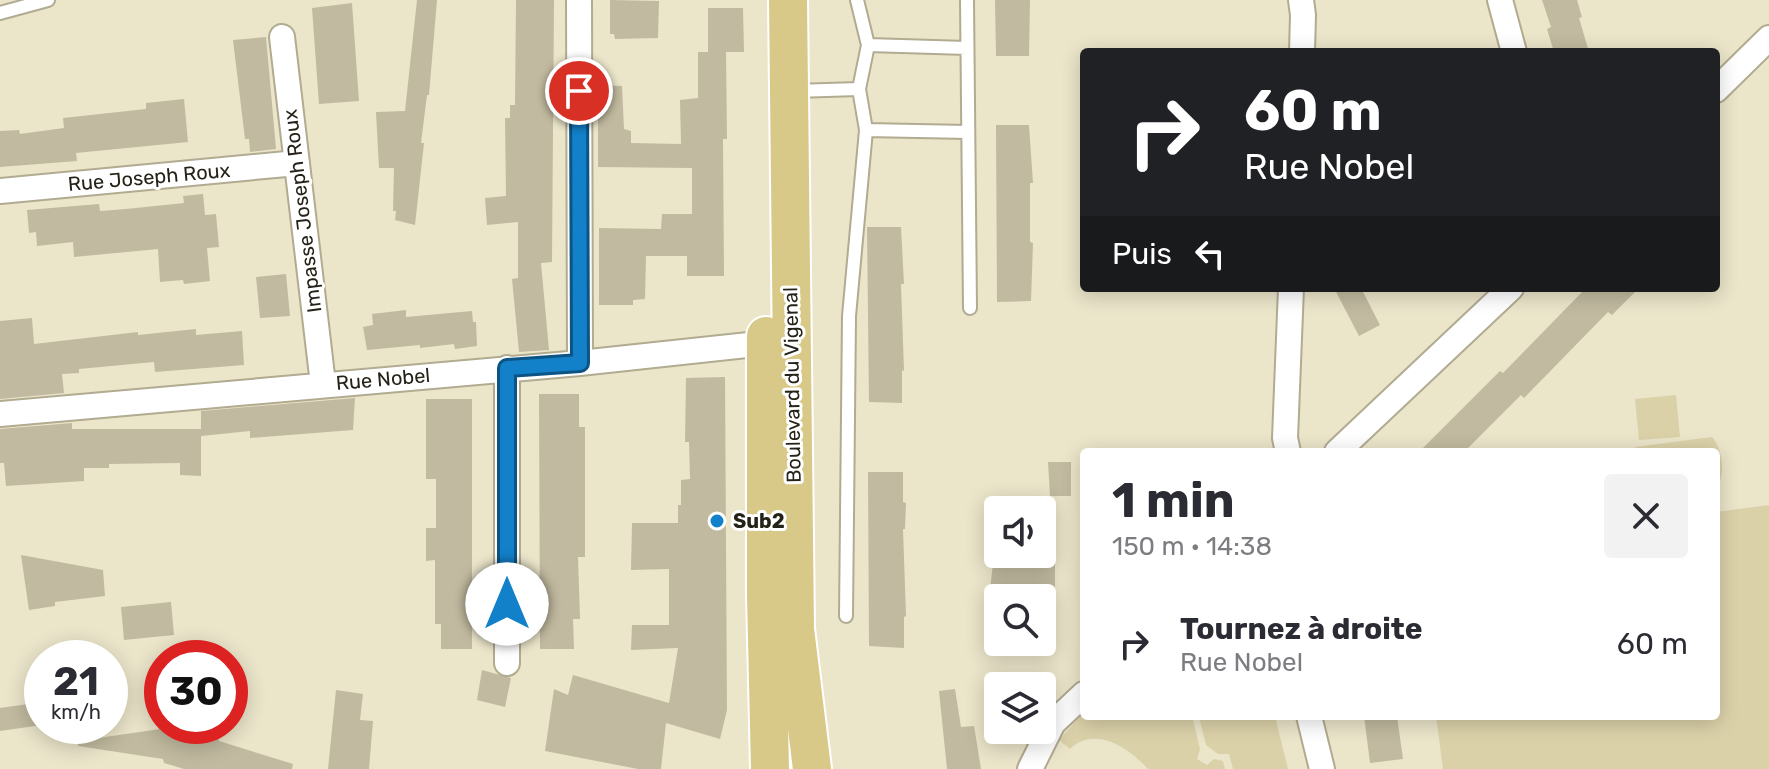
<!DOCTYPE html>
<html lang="fr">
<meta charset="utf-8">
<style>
:root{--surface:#fff;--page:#f2f2f3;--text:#2b2b33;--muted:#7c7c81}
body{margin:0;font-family:Rubik,sans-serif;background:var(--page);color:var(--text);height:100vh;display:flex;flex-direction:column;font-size:30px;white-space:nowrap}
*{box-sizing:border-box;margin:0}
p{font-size:26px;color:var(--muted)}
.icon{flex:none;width:44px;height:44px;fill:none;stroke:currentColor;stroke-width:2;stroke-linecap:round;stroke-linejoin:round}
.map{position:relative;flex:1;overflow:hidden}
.panel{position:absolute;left:1080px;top:448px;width:640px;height:272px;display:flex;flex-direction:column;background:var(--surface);border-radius:8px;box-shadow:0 4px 20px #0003}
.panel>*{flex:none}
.banner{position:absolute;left:1080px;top:48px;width:640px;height:244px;border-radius:8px;box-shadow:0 4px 20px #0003;background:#202124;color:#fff;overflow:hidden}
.buttons{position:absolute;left:984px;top:496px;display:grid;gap:16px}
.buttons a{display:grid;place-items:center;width:72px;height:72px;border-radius:8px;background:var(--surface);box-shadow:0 4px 20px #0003;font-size:40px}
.speed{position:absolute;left:24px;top:640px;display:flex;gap:16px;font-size:40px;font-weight:700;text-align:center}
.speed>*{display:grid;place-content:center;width:104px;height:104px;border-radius:50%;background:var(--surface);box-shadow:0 4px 20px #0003;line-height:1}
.speed small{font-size:20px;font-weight:400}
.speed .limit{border:12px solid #d22;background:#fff;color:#111}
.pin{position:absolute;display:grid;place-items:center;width:68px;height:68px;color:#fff;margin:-34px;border:4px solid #fff;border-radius:50%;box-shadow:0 2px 8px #0007}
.me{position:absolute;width:88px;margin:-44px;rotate:0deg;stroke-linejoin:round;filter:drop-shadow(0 0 6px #0008)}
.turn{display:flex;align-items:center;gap:28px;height:168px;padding:0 32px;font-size:36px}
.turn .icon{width:104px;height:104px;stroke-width:2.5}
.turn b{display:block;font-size:56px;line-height:68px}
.then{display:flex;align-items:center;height:76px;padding:0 32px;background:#0003;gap:16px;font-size:30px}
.round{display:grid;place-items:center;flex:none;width:84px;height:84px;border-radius:8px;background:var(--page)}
.head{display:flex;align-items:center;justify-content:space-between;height:136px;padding:0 32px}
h1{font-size:48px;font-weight:700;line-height:60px}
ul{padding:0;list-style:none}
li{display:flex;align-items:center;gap:24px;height:120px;padding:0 32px}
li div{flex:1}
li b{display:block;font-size:30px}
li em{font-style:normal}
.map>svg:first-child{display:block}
.green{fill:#dbd1a9}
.building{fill:#c1baa0}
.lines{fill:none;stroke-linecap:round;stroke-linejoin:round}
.lane-casing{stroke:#b1ab91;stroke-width:16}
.street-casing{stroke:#b1ab91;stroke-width:28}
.primary-casing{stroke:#fff;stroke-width:42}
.lane{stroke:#fff;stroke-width:12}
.street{stroke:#fff;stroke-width:24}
.primary{stroke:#d8c989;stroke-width:38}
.route-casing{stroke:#0c5483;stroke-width:20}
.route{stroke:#1281ca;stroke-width:14}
.poi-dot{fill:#1281ca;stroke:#fff;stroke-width:3}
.labels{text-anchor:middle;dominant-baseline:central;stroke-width:6;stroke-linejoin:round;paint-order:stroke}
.street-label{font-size:20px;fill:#252218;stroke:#fff}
.poi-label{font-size:20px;font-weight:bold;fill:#252218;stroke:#fff;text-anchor:start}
</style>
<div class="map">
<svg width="1769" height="769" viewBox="0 0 1769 769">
<rect width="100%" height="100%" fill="#ebe5ca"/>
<path class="green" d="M1676,395L1680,437L1639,440L1635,399Z
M1712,437C1723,450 1725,471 1718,487L1716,452H1633L1635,447Z
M1769,505V769H1443L1436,716H1716V512Z
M1084,712V716H1192L1200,749L1197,759L1207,765L1214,759L1223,761L1225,769H1148C1129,748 1095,725 1070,749L1059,740Z
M1275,716L1288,769H1233L1229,754H1218L1206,745L1199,717Z"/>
<path class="building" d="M417,0H437L429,95H427L421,143H424L415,225L395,220L396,211H393L394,168H379L376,112L405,111Z
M516,0H554L552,262L541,263L549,350L519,352L512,279L518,278V222L487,225L485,198L506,196L505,118H510V105H515Z
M610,0L659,1L658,38L615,39L614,34H610Z
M995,0H1030L1029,56H996Z
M1542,0H1577L1582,17L1579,18L1589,52H1554L1547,29L1551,27Z
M352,3L359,101L319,104L312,8Z
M708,8H743L744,52H724H726L727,139H723L724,276H687V256H646L645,299L633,300V305H599V228L661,229L662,214H692V168L598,167V85L622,86L624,129L631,131V143L681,144L680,100L698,98V52H708Z
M266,37L276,149L250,152L249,139H245L233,40Z
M184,99L188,142L76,153L77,161L0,167V131L19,130L20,134L64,128L63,118L146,109V103Z
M996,125H1029L1033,183H1030V242L1033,243L1031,301L997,302Z
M203,194L205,215L216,214L219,247L207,248L210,281L184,284L183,280L160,282L158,249L74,257L73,242L37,246L36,232L29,233L27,210L99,204L100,211L126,209L184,203L183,196Z
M867,227H901L904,284H901L904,371L902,370V403L869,402Z
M286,274L290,316L260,318L256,277Z
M1334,288H1361L1380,325L1359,336Z
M1586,288H1639L1612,315L1608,312L1524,398L1521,395L1464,452H1419L1500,371L1503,373Z
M406,310V317L472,311L473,322H476L477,346L455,349L454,344L420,348V345L367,350L363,327L373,325L372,314Z
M32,318L34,344L138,332V335L196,329V335L242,331L244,365L155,372L154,362L79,369V373L62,374L64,393L0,399V321Z
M725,377L727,710L720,739L666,723L661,769H638L545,751L554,689L568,695L573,675L669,703L678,648L631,650L632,625H669V569L631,570L632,523H678V505H681V480L690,479L689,442H685L686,378Z
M539,394H579V427H585V557H578L580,619H573L574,649H540Z
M355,398L353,430L250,438V431L201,436V411Z
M426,399H472V649H441V624H435V560L426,561V528H436V479H426Z
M72,423V429H201V476L180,475V463L109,464V468H84V481L6,486L4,463H0V429Z
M1048,462H1071V496H1050Z
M868,472H903V502L906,503L905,529H903L906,616L904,617V648L869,646Z
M994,554H1055V588L1039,590L1040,598H989Z
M21,555L103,570L105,596L55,602V606L29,610Z
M171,602L174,635L124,640L121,607Z
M482,670L511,678L505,707L477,700Z
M955,689L961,727L974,726L981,769H947L939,691Z
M336,690L363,694L360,720L373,721L369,769H328Z
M42,702V725L0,731V708Z
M1364,716H1397L1403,759L1370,763Z
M160,726H217L219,741L293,764L292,769H184L164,763L163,759L78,746V741L160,729Z"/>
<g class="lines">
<defs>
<path id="lane" d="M967,0L970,308
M0,13L48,0
M868,45L967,48
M794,91L859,89
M866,130L968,132
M846,616L849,316L866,130L859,89L868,45L857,0"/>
<path id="street" d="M579,0L580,363
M1301,0L1303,15L1302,52
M1500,0L1514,52
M282,37L323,384
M1716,90L1769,38
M0,191L297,163
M0,414L580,363L766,343
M1288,452L1285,438L1291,288
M1337,452L1511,288
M507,663V368
M1309,716L1322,769
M1030,769L1053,723L1084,694"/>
<path id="primary" d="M788,0L795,629L812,769
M766,336V594L770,769"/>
</defs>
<use href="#lane" class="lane-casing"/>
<use href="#street" class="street-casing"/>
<use href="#primary" class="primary-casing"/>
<use href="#lane" class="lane"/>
<use href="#street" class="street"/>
<use href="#primary" class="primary"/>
</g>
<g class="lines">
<defs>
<path id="route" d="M507,604V368L580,363L579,91"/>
</defs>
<use href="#route" class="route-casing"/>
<use href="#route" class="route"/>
</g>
<circle class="poi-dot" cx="717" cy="521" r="8"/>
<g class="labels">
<g class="street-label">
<text transform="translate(149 177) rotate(-5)">Rue Joseph Roux</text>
<text transform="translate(302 211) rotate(-97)">Impasse Joseph Roux</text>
<text transform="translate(383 379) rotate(-5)">Rue Nobel</text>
<text transform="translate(792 385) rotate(-91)">Boulevard du Vigenal</text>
</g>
<g class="poi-label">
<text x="733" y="521">Sub2</text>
</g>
</g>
</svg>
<div class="buttons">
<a><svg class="icon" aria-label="sound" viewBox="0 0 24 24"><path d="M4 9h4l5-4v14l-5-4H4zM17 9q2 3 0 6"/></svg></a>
<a><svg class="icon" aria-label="search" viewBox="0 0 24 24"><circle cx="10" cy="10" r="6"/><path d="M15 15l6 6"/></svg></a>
<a><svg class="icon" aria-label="layers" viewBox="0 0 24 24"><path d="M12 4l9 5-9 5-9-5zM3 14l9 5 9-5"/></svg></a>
</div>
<div class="speed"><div>21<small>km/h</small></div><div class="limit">30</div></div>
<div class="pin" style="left:579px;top:91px;background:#d93025"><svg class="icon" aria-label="arrive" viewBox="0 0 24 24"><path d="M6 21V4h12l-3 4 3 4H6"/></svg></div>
<svg class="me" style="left:507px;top:604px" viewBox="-20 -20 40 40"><circle r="19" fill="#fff"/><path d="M0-13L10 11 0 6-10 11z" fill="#1281ca"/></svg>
<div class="banner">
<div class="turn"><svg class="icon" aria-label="right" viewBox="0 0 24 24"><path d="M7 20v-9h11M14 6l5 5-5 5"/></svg><div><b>60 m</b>Rue Nobel</div></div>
<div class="then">Puis<svg class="icon" aria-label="left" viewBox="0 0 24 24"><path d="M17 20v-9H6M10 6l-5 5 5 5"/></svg></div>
</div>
<section class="panel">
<div class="head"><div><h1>1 min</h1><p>150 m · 14:38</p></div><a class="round"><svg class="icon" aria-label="close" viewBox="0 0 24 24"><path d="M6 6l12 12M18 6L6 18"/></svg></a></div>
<ul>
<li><svg class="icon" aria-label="right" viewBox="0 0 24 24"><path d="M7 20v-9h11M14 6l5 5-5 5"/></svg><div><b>Tournez à droite</b><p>Rue Nobel</p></div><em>60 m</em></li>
</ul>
</section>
</div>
